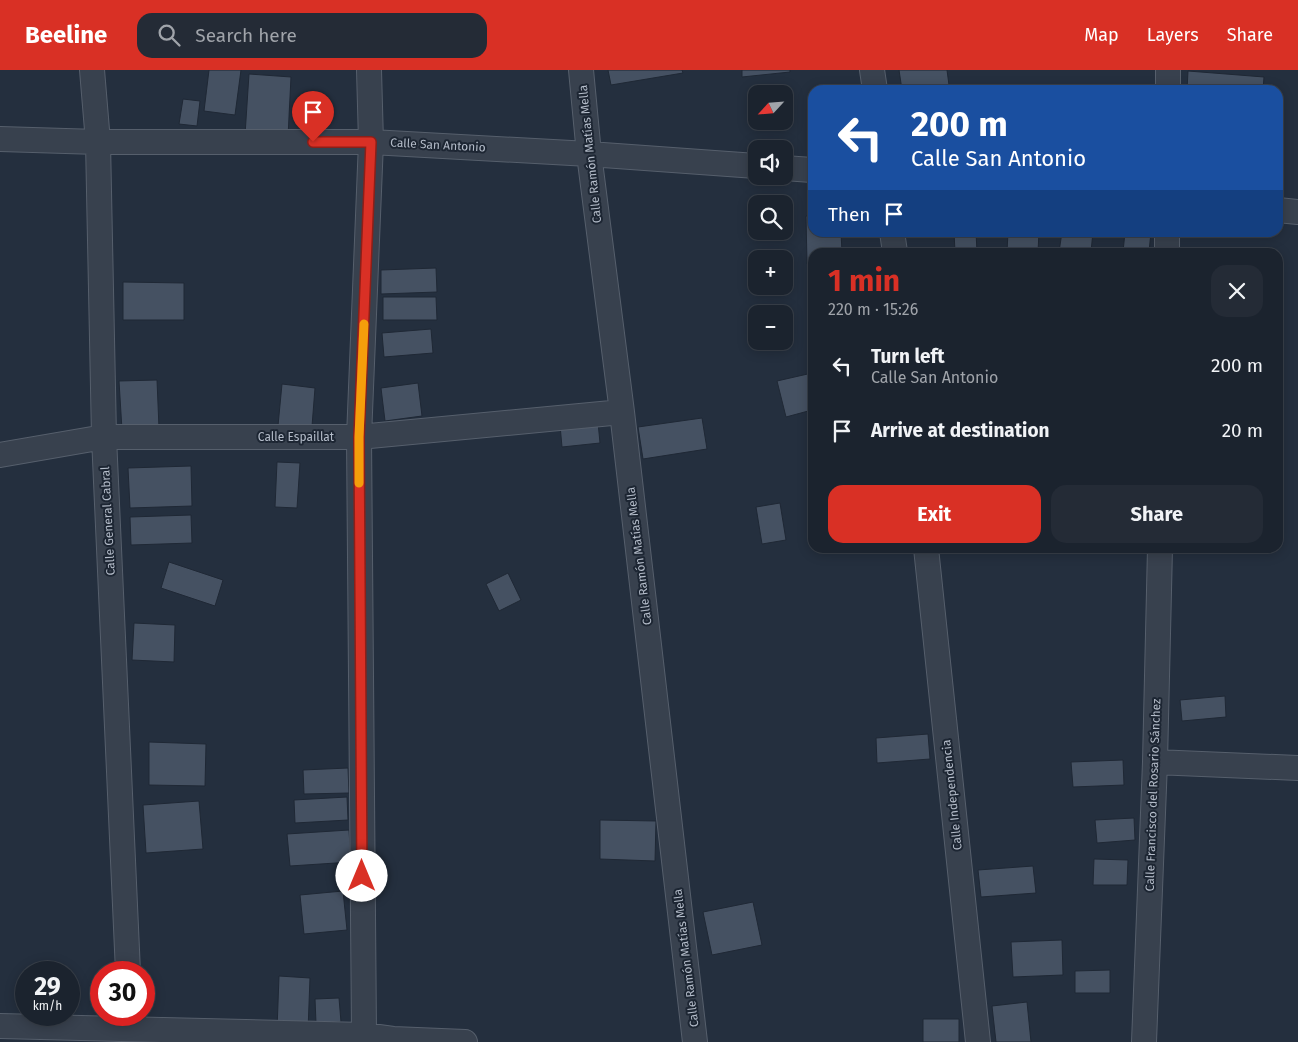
<!DOCTYPE html>
<meta charset="utf-8">
<style>
:root{--surface:#1b232e;--page:#242b36;--text:#f1f3f6;--muted:#a0a4aa;--line:#39404a;--accent:#d93025}
body{margin:0;font-family:"Fira Sans",sans-serif;background:var(--page);color:var(--text);height:100vh;display:flex;flex-direction:column;font-size:19px;white-space:nowrap}
*{box-sizing:border-box;margin:0}
p{font-size:16px;color:var(--muted)}
.icon{flex:none;width:28px;height:28px;fill:none;stroke:currentColor;stroke-width:2;stroke-linecap:round;stroke-linejoin:round}
.map{position:relative;flex:1;overflow:hidden}
.panel{position:absolute;left:808px;top:178px;width:475px;height:305px;display:flex;flex-direction:column;background:var(--surface);border-radius:15px;box-shadow:0 2px 12px #0003,0 0 0 1px var(--line)}
.panel>*{flex:none}
.guide{position:absolute;left:808px;top:15px;width:475px;height:152px;border-radius:15px;box-shadow:0 2px 12px #0003,0 0 0 1px var(--line);background:#1a4fa0;color:#fff;overflow:hidden}
.needle{width:32px;rotate:244deg}
.fabs{position:absolute;left:748px;top:15px;display:grid;gap:10px}
.fabs a{display:grid;place-items:center;width:45px;height:45px;border-radius:10px;background:var(--surface);box-shadow:0 2px 12px #0003,0 0 0 1px var(--line);font-size:25px}
.speed{position:absolute;left:15px;top:891px;display:flex;gap:10px;font-size:25px;font-weight:700;text-align:center}
.speed>*{display:grid;place-content:center;width:65px;height:65px;border-radius:50%;background:var(--surface);box-shadow:0 2px 12px #0003,0 0 0 1px var(--line);line-height:1}
.speed small{font-size:12px;font-weight:400}
.speed .limit{border:8px solid #d22;background:#fff;color:#111}
.pin{position:absolute;display:grid;place-items:center;width:42px;height:42px;color:#fff;margin:-51px -21px;border-radius:50% 50% 50% 0;rotate:-45deg;box-shadow:0 0 5px #0007}
.pin .icon{rotate:45deg}
.me{position:absolute;width:55px;margin:-28px;rotate:0deg;stroke-linejoin:round;filter:drop-shadow(0 0 4px #0008)}
.turn{display:flex;align-items:center;gap:18px;height:105px;padding:0 20px;font-size:22px}
.turn .icon{width:65px;height:65px;stroke-width:2.5}
.turn b{display:block;font-size:35px;line-height:42px}
.then{display:flex;align-items:center;height:48px;padding:0 20px;background:#0003;gap:10px;font-size:19px}
.round{display:grid;place-items:center;flex:none;width:52px;height:52px;border-radius:15px;background:var(--page)}
.headline{display:flex;align-items:center;justify-content:space-between;height:85px;padding:0 20px}
h1{font-size:30px;font-weight:700;line-height:38px;color:var(--accent)}
.cta{display:flex;gap:10px;margin-top:auto;padding:10px 20px}
.cta a{flex:1;height:58px;border-radius:15px;background:var(--accent);color:#fff;font-size:20px;font-weight:700;line-height:58px;text-align:center}
.cta a+a{background:var(--page);color:var(--text)}
ul{padding:0;list-style:none}
li{display:flex;align-items:center;gap:15px;height:65px;padding:0 20px}
li div{flex:1}
li b{display:block;font-size:19px}
li em{font-style:normal}
header{display:flex;align-items:center;gap:30px;box-sizing:border-box;height:70px;padding:0 25px;background:var(--accent);color:#fff}
header strong{font-size:24px}
nav{display:flex;gap:28px;margin-inline-start:auto;font-size:18px}
.search{width:350px;height:45px;background:var(--page);display:flex;align-items:center;gap:12px;box-sizing:border-box;padding:0 18px;border-radius:15px;color:var(--muted);font-size:19px}
.map>svg:first-child{display:block}
.building{fill:#455162;stroke:#1f2835}
.lines{fill:none;stroke-linecap:round;stroke-linejoin:round}
.minor-casing{stroke:#565f6c;stroke-width:26}
.minor{stroke:#38414e;stroke-width:24}
.route-casing{stroke:#8d1f18;stroke-width:12}
.route{stroke:#d93025;stroke-width:9}
.slow{stroke:#f59e0b;stroke-width:9}
.labels{text-anchor:middle;dominant-baseline:central;stroke-width:4;stroke-linejoin:round;paint-order:stroke}
.street-label{font-size:12px;fill:#b4bcc9;stroke:#1d2633}
</style>
<header>
<strong>Beeline</strong>
<div class="search"><svg class="icon" aria-label="search" viewBox="0 0 24 24"><circle cx="10" cy="10" r="6"/><path d="M15 15l6 6"/></svg>Search here</div>
<nav><a>Map</a><a>Layers</a><a>Share</a></nav>
</header>
<div class="map">
<svg width="1298" height="972" viewBox="0 0 1298 972">
<rect width="100%" height="100%" fill="#242f3e"/>
<path class="building" d="M209,0H241L235,45L204,41Z
M608,0H682L683,3L611,15Z
M742,0H790V2L742,7Z
M899,0H947L949,15L902,20Z
M1188,1L1264,7L1263,20H1187Z
M249,4L291,7L288,67L245,65Z
M183,29L200,31L197,56L179,54Z
M806,146H812V162H841L842,182H812V194H807Z
M954,162H976L977,182H955Z
M1008,162H1039L1038,182H1007Z
M1062,162H1093L1091,182H1059Z
M1125,162H1151L1149,182H1123Z
M436,198L437,222L381,224V200Z
M123,212L184,213V250H123Z
M383,227H436L437,250H383Z
M431,259L433,283L384,287L382,263Z
M812,303V340L786,347L777,311Z
M157,310L159,358L122,360L119,311Z
M418,313L422,346L385,351L381,318Z
M282,314L315,318L311,369L277,366Z
M702,348L707,379L643,389L638,357Z
M598,352L600,373L562,377L560,355Z
M277,392L300,393L297,438L275,437Z
M191,396L192,436L130,438L128,398Z
M780,433L786,470L762,474L756,437Z
M191,445L192,473L131,475L130,447Z
M169,492L223,510L215,536L161,518Z
M508,503L521,530L499,541L486,514Z
M134,553L175,555L174,592L132,590Z
M1225,626L1226,647L1182,651L1180,630Z
M928,664L930,689L877,693L876,668Z
M149,672L206,674L205,716L149,715Z
M1123,690L1124,715L1073,717L1071,692Z
M348,698L349,723L304,724L303,700Z
M347,727L348,750L295,753L294,730Z
M199,731L203,779L146,783L143,735Z
M1134,748L1135,770L1097,773L1095,750Z
M600,750L656,751L655,791L600,789Z
M349,760L351,792L290,796L287,764Z
M1094,789L1128,790L1127,815H1093Z
M1033,796L1036,823L981,827L978,800Z
M343,821L347,860L304,864L300,825Z
M753,832L762,875L712,885L703,842Z
M1062,870L1063,905L1013,907L1011,872Z
M1110,900V923H1075V901Z
M279,906L310,908L308,961L277,960Z
M339,928L341,952L316,953L315,929Z
M1027,932L1031,972H996L992,936Z
M923,949H959V972H923Z"/>
<g class="lines">
<defs>
<path id="minor" d="M92,0L98,72L104,367L128,902
M581,0L589,84L622,342L695,972
M872,0L875,20
M1168,0V20
M0,69L98,72H371L589,84L756,96
M784,98L812,100
M1278,140L1298,142
M892,162L895,182
M1167,182V162
M0,385L104,367H359L622,342
M926,478L978,972
M1155,692L1298,698
M0,956L364,965L393,969L465,972
M364,965L359,367L371,72L369,0
M1144,972L1155,692L1160,478"/>
</defs>
<use href="#minor" class="minor-casing"/>
<use href="#minor" class="minor"/>
</g>
<g class="lines">
<defs>
<path id="route" d="M313,72H371L359,367L362,806"/>
</defs>
<use href="#route" class="route-casing"/>
<use href="#route" class="route"/>
<path class="slow" d="M359,413V367L364,254"/>
</g>
<g class="labels">
<g class="street-label">
<text transform="translate(438 75) rotate(3)">Calle San Antonio</text>
<text transform="translate(590 84) rotate(-96)">Calle Ramón Matías Mella</text>
<text x="296" y="367">Calle Espaillat</text>
<text transform="translate(108 451) rotate(-93)">Calle General Cabral</text>
<text transform="translate(639 486) rotate(-97)">Calle Ramón Matías Mella</text>
<text transform="translate(952 725) rotate(-96)">Calle Independencia</text>
<text transform="translate(1153 725) rotate(-88)">Calle Francisco del Rosario Sánchez</text>
<text transform="translate(686 888) rotate(-97)">Calle Ramón Matías Mella</text>
</g>
</g>
</svg>
<div class="fabs">
<a><svg class="needle" viewBox="-14 -14 28 28"><path d="M0-13l5 13h-10z" fill="#e53935"/><path d="M0 13l5-13h-10z" fill="#a0a4aa"/></svg></a>
<a><svg class="icon" aria-label="sound" viewBox="0 0 24 24"><path d="M4 9h4l5-4v14l-5-4H4zM17 9q2 3 0 6"/></svg></a>
<a><svg class="icon" aria-label="search" viewBox="0 0 24 24"><circle cx="10" cy="10" r="6"/><path d="M15 15l6 6"/></svg></a>
<a>+</a>
<a>−</a>
</div>
<div class="speed"><div>29<small>km/h</small></div><div class="limit">30</div></div>
<div class="pin" style="left:313px;top:72px;background:#d93025"><svg class="icon" aria-label="arrive" viewBox="0 0 24 24"><path d="M6 21V4h12l-3 4 3 4H6"/></svg></div>
<svg class="me" style="left:362px;top:806px" viewBox="-20 -20 40 40"><circle r="19" fill="#fff"/><path d="M0-13L10 11 0 6-10 11z" fill="#d93025"/></svg>
<div class="guide">
<div class="turn"><svg class="icon" aria-label="left" viewBox="0 0 24 24"><path d="M17 20v-9H6M10 6l-5 5 5 5"/></svg><div><b>200 m</b>Calle San Antonio</div></div>
<div class="then">Then<svg class="icon" aria-label="arrive" viewBox="0 0 24 24"><path d="M6 21V4h12l-3 4 3 4H6"/></svg></div>
</div>
<section class="panel">
<div class="headline"><div><h1>1 min</h1><p>220 m · 15:26</p></div><a class="round"><svg class="icon" aria-label="close" viewBox="0 0 24 24"><path d="M6 6l12 12M18 6L6 18"/></svg></a></div>
<ul>
<li><svg class="icon" aria-label="left" viewBox="0 0 24 24"><path d="M17 20v-9H6M10 6l-5 5 5 5"/></svg><div><b>Turn left</b><p>Calle San Antonio</p></div><em>200 m</em></li>
<li><svg class="icon" aria-label="arrive" viewBox="0 0 24 24"><path d="M6 21V4h12l-3 4 3 4H6"/></svg><div><b>Arrive at destination</b></div><em>20 m</em></li>
</ul>
<div class="cta"><a>Exit</a><a>Share</a></div>
</section>
</div>
